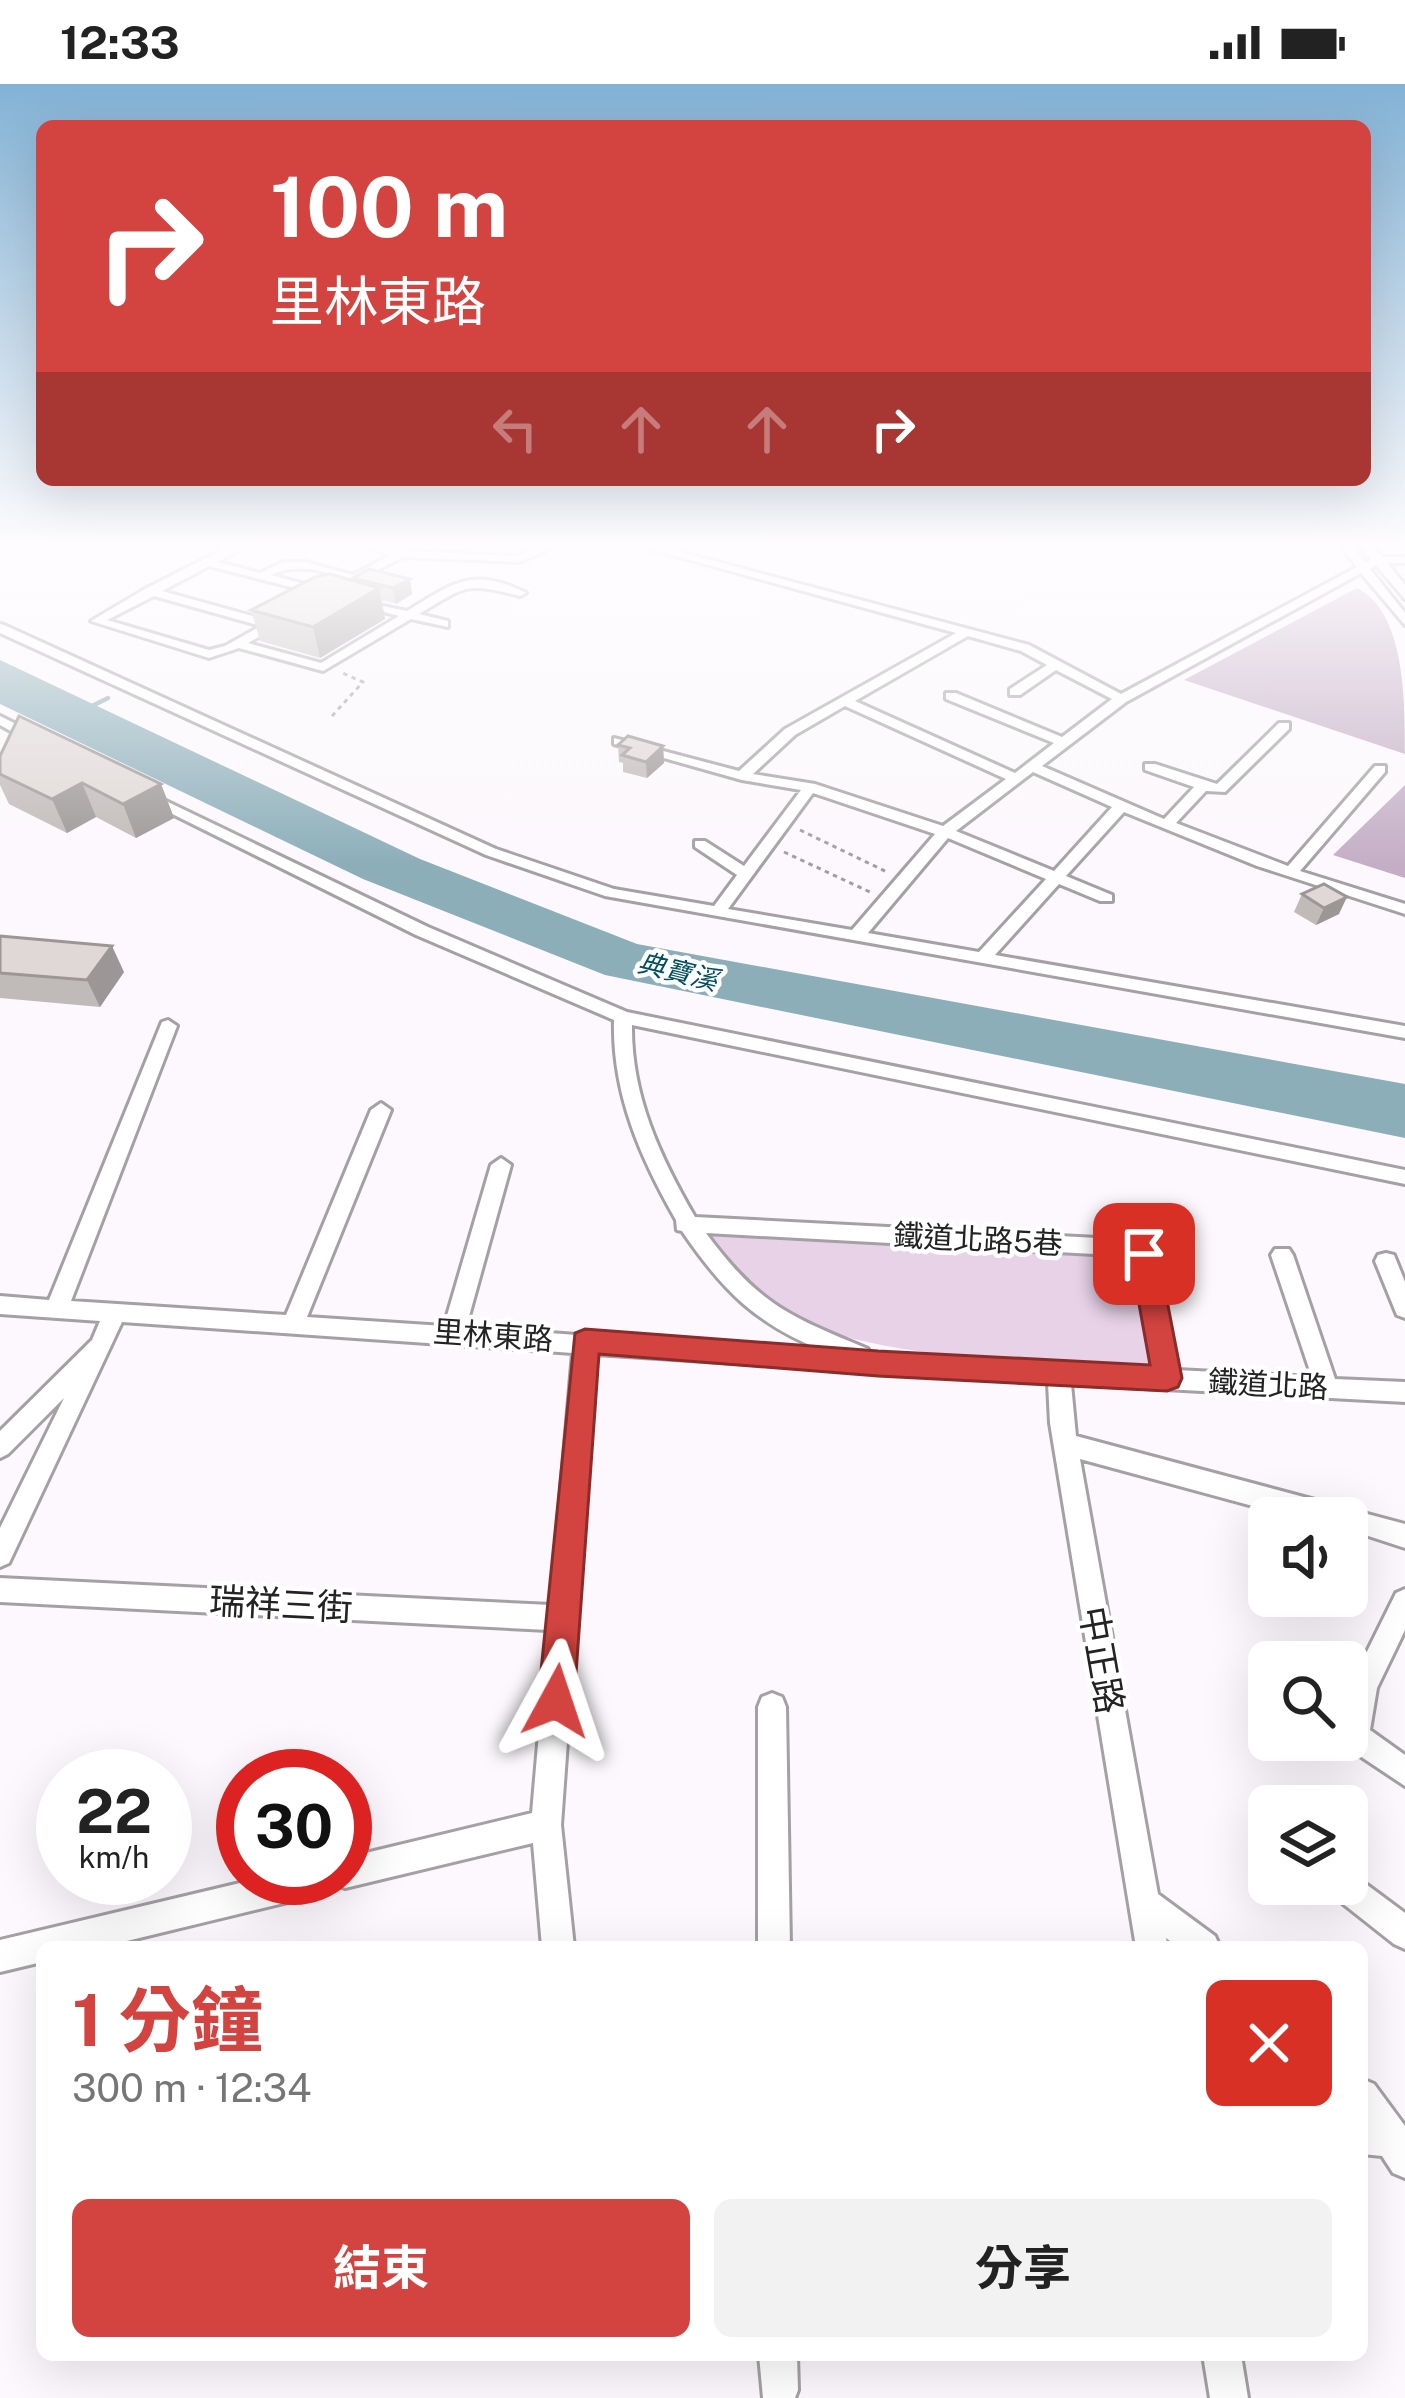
<!DOCTYPE html>
<html lang="zh-TW">
<meta charset="utf-8">
<style>
:root{--surface:#fff;--page:#f2f2f2;--text:#222;--muted:#767676;--accent:#d34440}
body{margin:0;font-family:"Public Sans","Noto Sans TC",sans-serif;background:var(--page);color:var(--text);height:100vh;display:flex;flex-direction:column;font-size:45px;white-space:nowrap}
*{box-sizing:border-box;margin:0}
p{font-size:39px;color:var(--muted)}
.icon{flex:none;width:66px;height:66px;fill:none;stroke:currentColor;stroke-width:2;stroke-linecap:round;stroke-linejoin:round}
.map{position:relative;flex:1;overflow:hidden}
.side{position:absolute;left:36px;top:1857px;width:1332px;height:420px;display:flex;flex-direction:column;background:var(--surface);border-radius:18px;box-shadow:0 12px 48px #0002}
.side>*{flex:none}
.hud{position:absolute;left:36px;top:36px;width:1335px;height:366px;border-radius:18px;box-shadow:0 12px 48px #0002;background:#d34440;color:#fff;overflow:hidden}
.tools{position:absolute;left:1248px;top:1413px;display:grid;gap:24px}
.tools a{display:grid;place-items:center;width:120px;height:120px;border-radius:18px;background:var(--surface);box-shadow:0 12px 48px #0002;font-size:60px}
.speed{position:absolute;left:36px;top:1665px;display:flex;gap:24px;font-size:60px;font-weight:700;text-align:center}
.speed>*{display:grid;place-content:center;width:156px;height:156px;border-radius:50%;background:var(--surface);box-shadow:0 12px 48px #0002;line-height:1}
.speed small{font-size:30px;font-weight:400}
.speed .limit{border:18px solid #d22;background:#fff;color:#111}
.pin{position:absolute;display:grid;place-items:center;width:102px;height:102px;color:#fff;margin:-51px;border-radius:24px;box-shadow:0 6px 18px #0006}
.me{position:absolute;width:132px;margin:-66px;rotate:5deg;stroke-linejoin:round;filter:drop-shadow(0 0 9px #0008)}
.turn{display:flex;align-items:center;gap:42px;height:252px;padding:0 36px;font-size:54px}
.turn .icon{width:156px;height:156px;stroke-width:2.5}
.turn b{display:block;font-size:84px;line-height:102px}
.lanes{display:flex;align-items:center;height:114px;padding:0 36px;background:#0003;justify-content:center;gap:60px;direction:ltr}
.lanes .off{opacity:.35}
.round{display:grid;place-items:center;flex:none;width:126px;height:126px;border-radius:18px;background:var(--page)}
.head{display:flex;align-items:center;justify-content:space-between;height:204px;padding:0 36px}
h1{font-size:72px;font-weight:700;line-height:90px;color:var(--accent)}
.button{display:flex;gap:24px;margin-top:auto;padding:24px 36px}
.button a{flex:1;height:138px;border-radius:18px;background:var(--accent);color:#fff;font-size:48px;font-weight:700;line-height:138px;text-align:center}
.button a+a{background:var(--page);color:var(--text)}
.status{display:flex;justify-content:space-between;align-items:center;height:84px;padding:0 60px;background:var(--surface);direction:ltr}
.status svg{height:33px;fill:currentColor}
.map>svg:first-child{display:block}
.green{fill:#e7d2e8}
.forest{fill:#c4aec6}
.water{fill:#8caeb9}
.lines{fill:none;stroke-linecap:round;stroke-linejoin:round}
.stream{stroke:#8caeb9;stroke-width:4.5}
.minor-casing{stroke:#a4a0a4;stroke-width:6}
.major-casing{stroke:#a4a0a4;stroke-width:6}
.path{stroke:#a19ea1;stroke-width:3;stroke-dasharray:4.5 4.5;stroke-linecap:butt}
.minor{fill:#fff;fill-rule:evenodd}
.major{fill:#fff;fill-rule:evenodd}
.wall{fill:#c0bab8}
.shaded-wall{fill:#9c9796}
.building{fill:#dfd8d6;stroke:#9c9796;stroke-width:3}
.route{fill:#d34440;stroke:#892c2a;stroke-width:3}
.labels{text-anchor:middle;dominant-baseline:central;stroke-width:9;stroke-linejoin:round;paint-order:stroke}
.far-water-label{font-size:27px;font-style:italic;fill:#014f5f;stroke:#fff}
.street-label{font-size:30px;fill:#242324;stroke:#fff}
.near-street-label{font-size:36px;fill:#242324;stroke:#fff}
</style>
<div class="status"><b>12:33</b><svg viewBox="0 0 49 12"><path d="M0 12V9h3v3zM5 12V6h3v6zM10 12V3h3v9zM15 12V0h3v12zM26 1h20v11H26zM47 4h2v5h-2z"/></svg></div>
<div class="map">
<svg width="1405" height="2314" viewBox="0 0 1405 2314">
<rect width="100%" height="100%" fill="#fcf8fd"/>
<path class="green" d="M703,1145L1131,1172L1153,1286C1051,1277 863,1278 779,1226C748,1207 725,1173 703,1145Z"/>
<path class="forest" d="M1357,504C1405,528 1405,615 1405,670L1184,596Z
M1405,701V794L1333,771Z"/>
<path class="water" d="M0,576L420,775L637,860L1405,1000V1054L605,891L363,795L0,620Z"/>
<g class="lines">
<path class="stream" d="M88,624L108,614"/>
<defs>
<path id="minor" d="M0,458H225L220,461L0,462Z
M238,458H252L218,478L260,489L283,478H306L353,491L391,471L351,458H369L401,467L518,472L551,458H566L519,478L403,473L349,501C333,485 294,479 271,491L326,506V510L322,511L209,482L162,507L270,537L284,533V539L248,559L321,579L399,532L354,520V516L407,527C453,499 473,482 526,509L520,512C465,498 467,501 419,530L448,537V543L411,535L323,587L239,564L209,574L91,537L145,505ZM154,512L261,542L225,562L209,566L107,536Z
M625,458H643L1029,561L1121,610L1357,483L1338,458H1349L1365,478L1377,473H1405V479H1379L1370,485L1405,529V541L1361,489L1126,618L1042,682L1164,735L1194,703L1145,686V680H1155L1217,700L1279,639H1289V645L1225,708L1206,707L1176,739L1288,782L1375,682H1385V688L1300,787L1405,820V830L1257,782L1124,728L1066,792L1112,811V817H1100L1059,800L995,871L1405,942V954L605,812L486,771L0,549V540L4,541L496,765L614,805L714,822L737,791L695,763V757H705L744,782L801,706L742,696L614,660V654L739,687L785,645L956,549ZM968,552L1021,567L1047,581L1010,605V611H1020L1056,586L1112,615L1062,653L956,609H946V615L1054,659L1015,689L855,617ZM845,622L1006,695L943,742L815,700L753,690L795,651ZM1033,688L1112,723L1054,787L956,747ZM813,709L935,750L852,846L728,825ZM948,754L1046,795L979,868L868,849Z
M1398,458H1405V464L1401,463Z
M0,632L42,653L44,656L32,659L0,641Z
M145,707L428,843L627,928L1405,1086V1100L632,941C631,1011 660,1073 695,1133L1136,1156L1151,1164L1155,1170L1177,1286L1312,1293L1271,1171L1275,1165H1289L1293,1171L1335,1295L1405,1298V1318L1071,1300L1076,1352L1405,1440V1464L1347,1445V1434H1297L1080,1375L1158,1810L1215,1852L1220,1863H1178L1166,1854L1168,1863H1136L1050,1339L1048,1299L595,1270L561,1741L574,1863H542L533,1759L345,1804L337,1801L325,1809L102,1863H42V1878L0,1888V1856L261,1794H345V1774L532,1729L548,1546L0,1518V1494L551,1521L573,1269L122,1238L9,1479L0,1483V1444L64,1314L8,1370L0,1374V1347L92,1256L100,1237L0,1230V1212L49,1216L162,938L168,936L177,942L71,1217L286,1231L371,1026L381,1019L391,1026L307,1233L444,1242L491,1081L501,1074L511,1081L466,1243L577,1251L585,1248L594,1252L824,1267C756,1240 723,1207 682,1147L677,1146L676,1136C640,1073 612,1009 614,936L416,851L140,714L138,711ZM706,1149L1131,1172L1154,1285L870,1270L868,1265C789,1232 759,1221 706,1149Z
M1386,1169L1394,1171L1405,1198V1234L1397,1231L1375,1177L1378,1171Z
M1405,1505V1546L1377,1604L1370,1646L1405,1671V1702L1345,1662L1343,1656H1347L1350,1602L1396,1509Z
M772,1609L782,1613L786,1623L790,1863H758V1623L762,1613Z
M1347,1786L1405,1829V1865L1394,1860L1332,1811L1328,1800H1347Z
M1362,1995L1374,2000L1405,2042V2094L1393,2089L1382,2072L1362,2070Z
M759,2271H797L798,2306L795,2314H763Z
M1203,2271H1241L1248,2314H1210Z"/>
<path id="major" d="M1356,458H1370L1405,501V515Z"/>
</defs>
<use href="#minor" class="minor-casing"/>
<use href="#major" class="major-casing"/>
<path class="path" d="M332,632L363,598L340,588
M800,746L887,788
M784,768L872,809"/>
<use href="#minor" class="minor"/>
<use href="#major" class="major"/>
</g>
<path class="wall" d="M353,494L410,495L412,510L396,520L382,516L385,535L320,574L260,557L251,526L354,497Z
M618,661L663,662L664,679L647,694L623,688V679L619,678Z
M0,672L161,700L174,734L136,754L96,733L67,749L9,720L0,701Z
M1302,810L1339,830L1316,841L1294,828Z
M0,852L124,888L100,923L0,914Z"/>
<path class="shaded-wall" d="M410,495L412,510L396,520L393,504Z
M379,504L385,535L320,574L313,543Z
M663,662L664,679L647,694L646,678Z
M82,699L96,733L67,749L52,715Z
M161,700L174,734L136,754L123,720Z
M1347,813L1339,830L1316,841L1324,824Z
M112,862L124,888L100,923L87,896Z"/>
<path class="building" d="M369,485L410,495L393,504L353,494Z
M330,490L379,504L313,543L251,526L315,493Z
M19,632L161,700L123,720L82,699L52,715L0,690V672Z
M628,652L663,662L646,678L622,671L630,664L618,661Z
M1324,800L1347,813L1324,824L1302,810Z
M0,852L112,862L87,896L0,889Z"/>
<linearGradient id="sky" x2="0" y2="1"><stop stop-color="#83b2d5"/><stop offset="0.59" stop-color="#fefcfe"/><stop offset="1" stop-color="#fefcfe" stop-opacity="0"/></linearGradient>
<rect width="1405" height="782" fill="url(#sky)"/>
<path class="route" d="M1144,1159L1158,1170L1182,1294L1178,1303L1167,1307L878,1292L599,1270L574,1617L568,1629L556,1635L543,1629L538,1617L575,1249L585,1245L878,1267L1150,1281L1130,1170Z"/>
<g class="labels">
<g class="far-water-label">
<text transform="translate(678 887) rotate(14)">典寶溪</text>
</g>
<g class="street-label">
<text transform="translate(978 1155) rotate(3)">鐵道北路5巷</text>
<text transform="translate(493 1251) rotate(4)">里林東路</text>
<text transform="translate(1268 1300) rotate(3)">鐵道北路</text>
</g>
<g class="near-street-label">
<text transform="translate(281 1520) rotate(3)">瑞祥三街</text>
<text transform="translate(1102 1576) rotate(80)">中正路</text>
</g>
</g>
</svg>
<div class="tools">
<a><svg class="icon" aria-label="sound" viewBox="0 0 24 24"><path d="M4 9h4l5-4v14l-5-4H4zM17 9q2 3 0 6"/></svg></a>
<a><svg class="icon" aria-label="search" viewBox="0 0 24 24"><circle cx="10" cy="10" r="6"/><path d="M15 15l6 6"/></svg></a>
<a><svg class="icon" aria-label="layers" viewBox="0 0 24 24"><path d="M12 4l9 5-9 5-9-5zM3 14l9 5 9-5"/></svg></a>
</div>
<div class="speed"><div>22<small>km/h</small></div><div class="limit">30</div></div>
<div class="pin" style="left:1144px;top:1170px;background:#d93025"><svg class="icon" aria-label="arrive" viewBox="0 0 24 24"><path d="M6 21V4h12l-3 4 3 4H6"/></svg></div>
<svg class="me" style="left:556px;top:1617px" viewBox="-20 -20 40 40"><path d="M0-17L14 15 0 8-14 15z" fill="#d34440" stroke="#fff" stroke-width="4"/></svg>
<div class="hud">
<div class="turn"><svg class="icon" aria-label="right" viewBox="0 0 24 24"><path d="M7 20v-9h11M14 6l5 5-5 5"/></svg><div><b>100 m</b>里林東路</div></div>
<div class="lanes"><svg class="icon off" aria-label="left" viewBox="0 0 24 24"><path d="M17 20v-9H6M10 6l-5 5 5 5"/></svg><svg class="icon off" aria-label="ahead" viewBox="0 0 24 24"><path d="M12 20V5M6 11l6-6 6 6"/></svg><svg class="icon off" aria-label="ahead" viewBox="0 0 24 24"><path d="M12 20V5M6 11l6-6 6 6"/></svg><svg class="icon" aria-label="right" viewBox="0 0 24 24"><path d="M7 20v-9h11M14 6l5 5-5 5"/></svg></div>
</div>
<section class="side">
<div class="head"><div><h1>1 分鐘</h1><p>300 m · 12:34</p></div><a class="round" style="background:#d93025;color:#fff"><svg class="icon" aria-label="close" viewBox="0 0 24 24"><path d="M6 6l12 12M18 6L6 18"/></svg></a></div>
<div class="button"><a>結束</a><a>分享</a></div>
</section>
</div>
